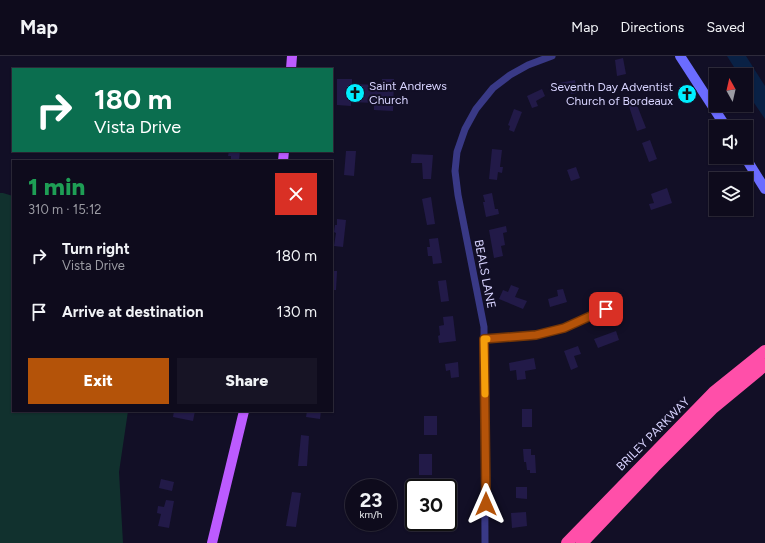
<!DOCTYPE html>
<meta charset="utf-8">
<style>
:root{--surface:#0e0b1c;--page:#171425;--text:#f1f3f6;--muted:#9b9ba3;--line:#2e2b3b;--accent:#b45309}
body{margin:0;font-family:Figtree,sans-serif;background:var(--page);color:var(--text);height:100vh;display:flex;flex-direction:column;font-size:15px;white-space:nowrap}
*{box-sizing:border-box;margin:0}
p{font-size:13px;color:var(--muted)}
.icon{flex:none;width:22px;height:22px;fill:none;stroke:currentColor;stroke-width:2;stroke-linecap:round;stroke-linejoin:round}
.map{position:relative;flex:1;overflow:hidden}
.drawer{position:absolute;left:12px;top:104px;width:321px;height:252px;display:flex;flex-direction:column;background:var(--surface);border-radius:0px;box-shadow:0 1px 3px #0004,0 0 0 1px var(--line)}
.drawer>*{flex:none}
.guide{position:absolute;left:12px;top:12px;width:321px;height:84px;border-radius:0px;box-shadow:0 1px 3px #0004,0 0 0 1px var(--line);background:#0b6e4f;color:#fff;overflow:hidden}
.needle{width:26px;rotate:352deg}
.tools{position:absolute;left:709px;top:12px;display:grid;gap:8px}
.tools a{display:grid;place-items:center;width:44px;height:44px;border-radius:0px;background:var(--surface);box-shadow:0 1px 3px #0004,0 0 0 1px var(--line);font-size:20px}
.speed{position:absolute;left:345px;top:423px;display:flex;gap:8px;font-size:20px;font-weight:700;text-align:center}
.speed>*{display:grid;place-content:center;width:52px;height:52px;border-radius:50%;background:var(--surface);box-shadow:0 1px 3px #0004,0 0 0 1px var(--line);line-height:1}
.speed small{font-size:10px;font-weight:400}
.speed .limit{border:2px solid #111;border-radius:6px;background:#fff;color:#111}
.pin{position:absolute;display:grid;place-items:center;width:34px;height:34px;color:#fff;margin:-17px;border-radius:8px;box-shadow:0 2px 6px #0006}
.me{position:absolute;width:44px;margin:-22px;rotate:0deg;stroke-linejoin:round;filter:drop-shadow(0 0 3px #0008)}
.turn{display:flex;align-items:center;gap:14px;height:84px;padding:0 16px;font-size:18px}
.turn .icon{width:52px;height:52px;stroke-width:2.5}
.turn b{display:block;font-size:28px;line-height:34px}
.round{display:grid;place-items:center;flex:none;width:42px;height:42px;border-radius:0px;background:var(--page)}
.headline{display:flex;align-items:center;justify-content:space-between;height:68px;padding:0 16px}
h1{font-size:24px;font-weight:800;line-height:30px;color:#1e9e55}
.primary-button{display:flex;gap:8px;margin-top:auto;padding:8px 16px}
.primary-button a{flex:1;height:46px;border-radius:0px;background:var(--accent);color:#fff;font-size:16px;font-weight:800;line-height:46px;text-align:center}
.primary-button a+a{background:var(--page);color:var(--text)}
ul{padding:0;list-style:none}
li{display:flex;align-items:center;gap:12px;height:56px;padding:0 16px}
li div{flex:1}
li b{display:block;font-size:15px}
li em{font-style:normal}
header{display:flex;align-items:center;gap:24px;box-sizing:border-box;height:56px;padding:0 20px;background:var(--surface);border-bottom:1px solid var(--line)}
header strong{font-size:19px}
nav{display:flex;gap:22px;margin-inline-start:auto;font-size:14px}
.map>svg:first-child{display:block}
.green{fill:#11312e}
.water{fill:#092145}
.building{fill:#221a48}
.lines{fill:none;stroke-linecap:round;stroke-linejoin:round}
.street{stroke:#393986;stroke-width:7}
.secondary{stroke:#6b6cff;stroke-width:10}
.primary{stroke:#bc5bff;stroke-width:10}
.highway{stroke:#ff4fa9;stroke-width:12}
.route-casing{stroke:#753606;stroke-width:10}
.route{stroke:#b45309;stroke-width:7}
.slow{stroke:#f59e0b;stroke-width:7}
.labels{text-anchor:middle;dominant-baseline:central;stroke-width:4;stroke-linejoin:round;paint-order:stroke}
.poi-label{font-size:12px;fill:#d8d4ff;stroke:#120f26;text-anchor:start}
.street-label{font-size:12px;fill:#d8d4ff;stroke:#120f26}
</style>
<header>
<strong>Map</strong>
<nav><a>Map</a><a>Directions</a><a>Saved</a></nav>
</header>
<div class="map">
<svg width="765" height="487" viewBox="0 0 765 487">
<rect width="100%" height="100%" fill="#120f26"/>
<path class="green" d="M0,137H3L13,140V355H128L119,416L123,487H0Z"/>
<path class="water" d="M727,0H746L765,30V63L752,44L746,33V19H739Z"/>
<path class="building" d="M623,2L626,18L617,20L615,4Z
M337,23H352V28L382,29V23H394L393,55L374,54V47L351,46V50L337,49Z
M575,24L577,37L571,38L570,33L560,34L559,27Z
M542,33L545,40L536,45L538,50L532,52L527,40Z
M635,44L646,72L637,75L628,47Z
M514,53L522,56L514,76L509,74L510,70L508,69Z
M650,84L657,103L649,106L642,87Z
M492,93L502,94L500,111H503L502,117L498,116L497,124L489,123Z
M229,95H240L239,105H231V100H228Z
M346,95H356L354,120L344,119Z
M412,98L433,99L431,123H423L422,107H411Z
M576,111L580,122L571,125L567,114Z
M667,132L672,147L651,154L649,148L654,147L651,138Z
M492,137L495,153H498L499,158L486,161L483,146H485L483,139Z
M431,141L435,168L427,169L422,143Z
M337,163L346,164L343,191L334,190L336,177L334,176L335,169H337Z
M506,170L507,176L503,177L505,189L501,190L503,200L494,202L489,174Z
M438,182L442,207L433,208L432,200H428L427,191H430L429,183Z
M332,215H337L336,234H332Z
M446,224L449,245L441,246L438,225Z
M511,229L519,232L515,241L527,245L523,253L499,243L503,234L508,236Z
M563,233L567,246L550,251L548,243L558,240L557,234Z
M453,260L456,285L439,287L438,280L440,279L439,270L444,269L443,261Z
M616,275L619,284L598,292L594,283Z
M578,290L581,298L574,300L578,311L571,314L564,295Z
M534,302L536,313L525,315L526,323L517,324L516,314L510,315L509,307Z
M458,306L459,321L451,322L450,314L446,315L445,308Z
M522,353H532V371H522Z
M174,355L182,356V355H195L193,365L173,361Z
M307,355H321L320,363L306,361Z
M424,360H437V379H424Z
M301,379L309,380L307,410H298Z
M523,393H531V399H535L536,417H530V414H527L526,406H524Z
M419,398H432V419H419Z
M161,423L174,426L172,435L159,432Z
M516,431H527V443L516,442Z
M292,436L301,437L296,471L286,470Z
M166,444L174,445L169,472L158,470L161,458L157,457L158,450L164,451Z
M526,456L527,470L512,472L511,457Z"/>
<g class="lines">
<path class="street" d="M484,283L536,279L564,272L606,253
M485,487L484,271L458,139L455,115L457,96L465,73L476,53L493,32L510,19L528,9L552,0"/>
<path class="secondary" d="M680,0L726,71
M745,101L765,133"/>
<path class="primary" d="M291,13L292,0
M283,105L284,95
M212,487L244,355"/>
<path class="highway" d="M567,487L714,336L765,295
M582,487L654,411L712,353L765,309"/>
</g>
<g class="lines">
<defs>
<path id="route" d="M486,448L484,283L536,279L564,272L606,253"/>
</defs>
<use href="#route" class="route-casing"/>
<use href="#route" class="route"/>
<path class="slow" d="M485,338L484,283H487"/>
</g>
<defs>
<symbol id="church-disc" viewBox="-11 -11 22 22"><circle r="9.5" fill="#0ef" stroke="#120f26"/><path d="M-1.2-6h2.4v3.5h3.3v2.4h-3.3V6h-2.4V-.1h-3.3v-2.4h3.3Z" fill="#111"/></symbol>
</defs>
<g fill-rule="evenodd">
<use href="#church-disc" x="344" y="26" width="22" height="22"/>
<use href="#church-disc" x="676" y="27" width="22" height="22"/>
</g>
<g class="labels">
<g class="poi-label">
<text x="369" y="30">Saint Andrews<tspan x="369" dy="14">Church</tspan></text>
<text x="673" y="31" text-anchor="end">Seventh Day Adventist<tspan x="673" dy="14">Church of Bordeaux</tspan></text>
</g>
<g class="street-label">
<text transform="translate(485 218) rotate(79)">BEALS LANE</text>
<text transform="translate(653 378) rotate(-45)">BRILEY PARKWAY</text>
</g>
</g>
</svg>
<div class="tools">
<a><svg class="needle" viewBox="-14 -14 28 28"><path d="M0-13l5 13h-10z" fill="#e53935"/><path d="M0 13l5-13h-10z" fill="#9b9ba3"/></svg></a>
<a><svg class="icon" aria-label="sound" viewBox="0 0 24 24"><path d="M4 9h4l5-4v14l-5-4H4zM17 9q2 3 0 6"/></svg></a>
<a><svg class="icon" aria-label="layers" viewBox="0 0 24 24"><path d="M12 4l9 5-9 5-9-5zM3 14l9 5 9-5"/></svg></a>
</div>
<div class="speed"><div>23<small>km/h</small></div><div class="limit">30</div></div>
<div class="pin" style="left:606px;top:253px;background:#d93025"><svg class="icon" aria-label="arrive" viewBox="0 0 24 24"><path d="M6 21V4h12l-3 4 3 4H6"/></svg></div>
<svg class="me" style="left:486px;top:448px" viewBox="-20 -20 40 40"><path d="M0-17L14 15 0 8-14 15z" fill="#b45309" stroke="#fff" stroke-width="4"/></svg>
<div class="guide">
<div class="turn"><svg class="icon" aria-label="right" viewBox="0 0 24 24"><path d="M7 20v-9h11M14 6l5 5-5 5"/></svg><div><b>180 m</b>Vista Drive</div></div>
</div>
<section class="drawer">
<div class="headline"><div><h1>1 min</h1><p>310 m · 15:12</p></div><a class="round" style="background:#d93025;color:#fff"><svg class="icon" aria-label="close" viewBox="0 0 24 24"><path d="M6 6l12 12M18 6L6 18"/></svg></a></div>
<ul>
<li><svg class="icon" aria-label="right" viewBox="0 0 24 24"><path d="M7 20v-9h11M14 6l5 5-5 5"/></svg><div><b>Turn right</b><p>Vista Drive</p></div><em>180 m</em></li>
<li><svg class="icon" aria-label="arrive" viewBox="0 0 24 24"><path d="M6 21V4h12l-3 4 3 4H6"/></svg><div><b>Arrive at destination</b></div><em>130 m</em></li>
</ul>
<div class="primary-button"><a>Exit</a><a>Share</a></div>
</section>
</div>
